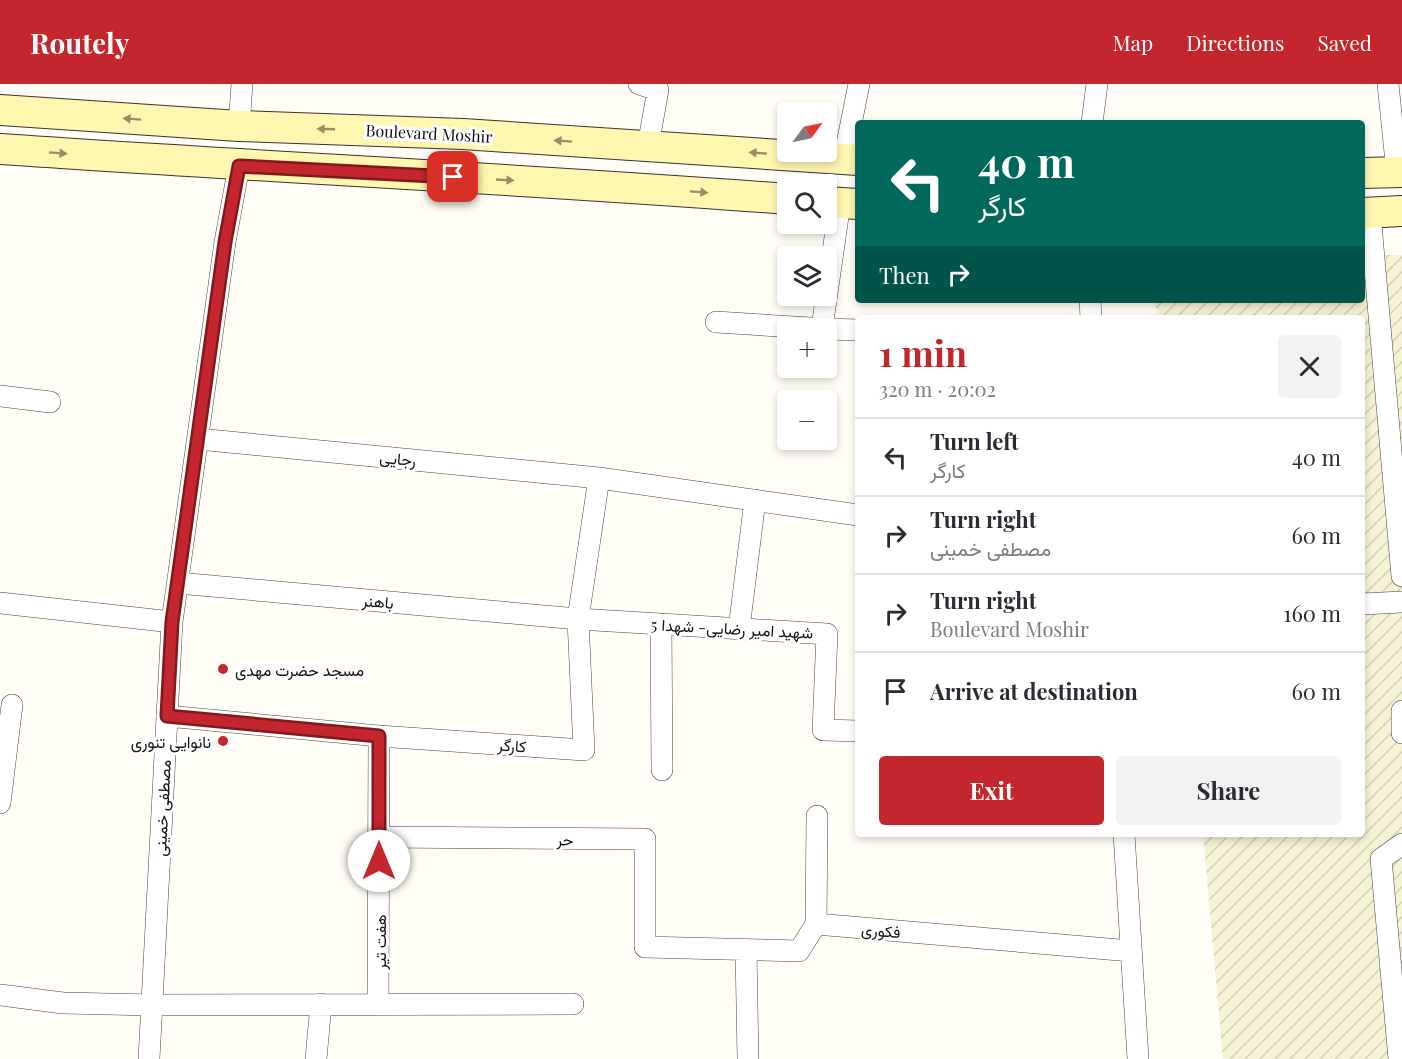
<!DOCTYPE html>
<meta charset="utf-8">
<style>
:root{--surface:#fff;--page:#f2f2f3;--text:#2b2b33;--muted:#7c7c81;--line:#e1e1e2;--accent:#c4262e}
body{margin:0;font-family:"Playfair Display",Vazirmatn,serif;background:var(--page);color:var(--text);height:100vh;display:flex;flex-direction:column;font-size:22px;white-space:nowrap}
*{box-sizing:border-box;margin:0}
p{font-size:20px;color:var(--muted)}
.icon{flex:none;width:33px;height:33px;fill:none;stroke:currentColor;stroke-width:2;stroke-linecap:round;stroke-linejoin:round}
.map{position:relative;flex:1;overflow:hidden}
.drawer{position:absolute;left:855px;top:231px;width:510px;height:522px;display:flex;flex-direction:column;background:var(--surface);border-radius:6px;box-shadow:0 3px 9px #0003}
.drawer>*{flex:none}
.hud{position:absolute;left:855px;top:36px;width:510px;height:183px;border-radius:6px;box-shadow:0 3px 9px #0003;background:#00695c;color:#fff;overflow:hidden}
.needle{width:39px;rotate:57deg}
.fabs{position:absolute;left:777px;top:18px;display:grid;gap:12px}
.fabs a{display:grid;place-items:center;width:60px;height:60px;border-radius:6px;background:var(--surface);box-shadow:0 3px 9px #0003;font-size:30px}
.pin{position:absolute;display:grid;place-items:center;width:51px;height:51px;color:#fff;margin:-26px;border-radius:12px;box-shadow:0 3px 9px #0006}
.me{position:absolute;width:66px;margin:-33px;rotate:0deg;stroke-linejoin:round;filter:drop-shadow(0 0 4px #0008)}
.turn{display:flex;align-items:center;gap:21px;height:126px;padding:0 24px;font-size:27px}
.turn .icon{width:78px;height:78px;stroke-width:2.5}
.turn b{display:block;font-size:42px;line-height:51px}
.then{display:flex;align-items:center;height:57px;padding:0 24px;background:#0003;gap:12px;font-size:22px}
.round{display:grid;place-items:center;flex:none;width:63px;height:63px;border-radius:6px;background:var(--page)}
.overview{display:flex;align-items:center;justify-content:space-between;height:102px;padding:0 24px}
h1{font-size:36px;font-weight:700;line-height:45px;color:var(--accent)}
.cta{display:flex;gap:12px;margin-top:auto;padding:12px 24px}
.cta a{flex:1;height:69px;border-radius:6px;background:var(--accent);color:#fff;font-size:24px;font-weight:700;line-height:69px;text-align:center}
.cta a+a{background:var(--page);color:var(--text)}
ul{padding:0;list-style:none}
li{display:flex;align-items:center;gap:18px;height:78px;padding:0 24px;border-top:2px solid var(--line)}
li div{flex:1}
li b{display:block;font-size:22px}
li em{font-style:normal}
header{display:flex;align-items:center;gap:36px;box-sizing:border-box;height:84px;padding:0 30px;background:var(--accent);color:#fff}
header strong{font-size:28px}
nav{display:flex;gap:33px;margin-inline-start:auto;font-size:21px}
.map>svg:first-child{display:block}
.farmland{fill:url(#farmland-furrows)}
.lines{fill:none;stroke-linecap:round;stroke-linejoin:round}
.minor-casing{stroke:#444;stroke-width:22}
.secondary-casing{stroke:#333;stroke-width:32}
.minor{stroke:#fff;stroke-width:21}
.secondary{stroke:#fff6b0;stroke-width:30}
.oneway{fill:#948f68}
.route-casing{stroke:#7f191e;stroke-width:15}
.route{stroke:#c4262e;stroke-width:10}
.poi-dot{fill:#c4262e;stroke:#fff;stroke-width:2}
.labels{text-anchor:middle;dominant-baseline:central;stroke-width:6;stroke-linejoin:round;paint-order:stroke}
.street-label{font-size:16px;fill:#111;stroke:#fff}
.poi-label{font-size:16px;fill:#111;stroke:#fff;text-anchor:start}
</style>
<header>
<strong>Routely</strong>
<nav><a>Map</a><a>Directions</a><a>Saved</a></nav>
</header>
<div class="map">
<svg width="1402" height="975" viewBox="0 0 1402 975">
<defs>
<pattern id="farmland-furrows" width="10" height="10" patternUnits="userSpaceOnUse" patternTransform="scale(1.5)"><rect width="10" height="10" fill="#f6f3d4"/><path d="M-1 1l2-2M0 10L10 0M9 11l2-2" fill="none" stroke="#d2cfb5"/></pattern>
</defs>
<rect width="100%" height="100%" fill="#fffdf5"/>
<path class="farmland" d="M1362,171H1402V975H1223L1203,750H1362V234H1157L1155,216H1362Z"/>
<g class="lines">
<defs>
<path id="minor" d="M639,0L658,6L648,62
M1388,0L1397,88
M1092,39L1097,0
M239,42L242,0
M844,75L859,0
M1370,129L1402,492
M1090,216L1091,234
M716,238L811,244
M822,244L840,119
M826,245L858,246
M0,312L50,318
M198,355L599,394L858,431
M178,499L578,535L827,550L823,646L858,647
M0,519L172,538
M1362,520L1402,518
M661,540L662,686
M739,545L755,416
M1402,627V649
M167,632L379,652L584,666L578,535L599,394
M0,719L12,621
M1124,750L1138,975
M379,753L645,755V863L799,867L816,840L1131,867
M816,840L817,732
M746,866L748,975
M0,911L63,919L153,921L573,920
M378,920L379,652
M149,975L172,538L225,158L239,82
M316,975L321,920
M1399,975L1381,775L1402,760"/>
<path id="secondary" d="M0,26L239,42L463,50L858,76
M0,65C262,83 525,95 788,115
M1362,89L1402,88
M826,118L858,120
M1362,129L1402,127"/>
</defs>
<use href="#minor" class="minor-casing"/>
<use href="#secondary" class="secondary-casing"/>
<use href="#minor" class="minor"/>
<use href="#secondary" class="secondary"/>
</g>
<defs><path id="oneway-solid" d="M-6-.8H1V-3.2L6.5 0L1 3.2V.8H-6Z" transform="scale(1.5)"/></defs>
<g class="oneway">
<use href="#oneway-solid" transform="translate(132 35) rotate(-176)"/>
<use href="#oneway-solid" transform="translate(326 45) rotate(-178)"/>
<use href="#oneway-solid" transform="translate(563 57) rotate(-176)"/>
<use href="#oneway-solid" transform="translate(58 69) rotate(4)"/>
<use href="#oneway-solid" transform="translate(758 69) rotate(-176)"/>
<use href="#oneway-solid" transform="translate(505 96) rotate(3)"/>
<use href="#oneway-solid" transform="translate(699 108) rotate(4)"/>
</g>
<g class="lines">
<defs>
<path id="route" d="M379,777V652L167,632L172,538L225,158L239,82L453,93"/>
</defs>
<use href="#route" class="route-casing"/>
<use href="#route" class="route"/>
</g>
<g class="poi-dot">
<circle cx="223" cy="585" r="6"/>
<circle cx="223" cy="657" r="6"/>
</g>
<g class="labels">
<g class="street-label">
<text transform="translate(429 49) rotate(3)">Boulevard Moshir</text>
<text transform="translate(398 374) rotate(6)">رجایی</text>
<text transform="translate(378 517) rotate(5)">باهنر</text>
<text transform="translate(732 544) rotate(3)">شهید امیر رضایی- شهدا 5</text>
<text transform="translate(512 661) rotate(4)">کارگر</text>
<text transform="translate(162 724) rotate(-87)">مصطفی خمینی</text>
<text transform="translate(565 755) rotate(1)">حر</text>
<text transform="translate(881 846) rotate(5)">فکوری</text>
<text transform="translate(379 858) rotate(-90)">هفت تیر</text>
</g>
<g class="poi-label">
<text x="235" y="585">مسجد حضرت مهدی</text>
<text x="211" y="657" text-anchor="end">نانوایی تنوری</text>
</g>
</g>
</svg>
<div class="fabs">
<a><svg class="needle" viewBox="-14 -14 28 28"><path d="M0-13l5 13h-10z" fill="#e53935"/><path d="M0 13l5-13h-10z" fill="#7c7c81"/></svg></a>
<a><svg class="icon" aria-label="search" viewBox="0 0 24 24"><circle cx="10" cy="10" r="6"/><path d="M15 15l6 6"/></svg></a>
<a><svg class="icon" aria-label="layers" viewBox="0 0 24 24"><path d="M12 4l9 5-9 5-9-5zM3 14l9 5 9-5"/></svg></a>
<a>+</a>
<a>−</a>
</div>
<div class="pin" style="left:453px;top:93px;background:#d93025"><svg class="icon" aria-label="arrive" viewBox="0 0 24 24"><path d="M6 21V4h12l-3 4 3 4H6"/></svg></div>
<svg class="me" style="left:379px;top:777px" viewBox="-20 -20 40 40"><circle r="19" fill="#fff"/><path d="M0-13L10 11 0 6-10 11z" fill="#c4262e"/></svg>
<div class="hud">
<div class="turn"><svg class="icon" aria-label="left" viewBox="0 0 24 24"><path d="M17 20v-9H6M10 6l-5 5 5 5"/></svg><div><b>40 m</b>کارگر</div></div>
<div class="then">Then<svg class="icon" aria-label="right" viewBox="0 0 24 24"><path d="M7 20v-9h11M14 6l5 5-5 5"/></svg></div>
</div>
<section class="drawer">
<div class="overview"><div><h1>1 min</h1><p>320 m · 20:02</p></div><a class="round"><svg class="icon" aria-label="close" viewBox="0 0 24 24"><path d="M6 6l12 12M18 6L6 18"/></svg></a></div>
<ul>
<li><svg class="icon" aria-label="left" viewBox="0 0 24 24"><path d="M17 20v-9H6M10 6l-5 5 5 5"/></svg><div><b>Turn left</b><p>کارگر</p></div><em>40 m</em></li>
<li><svg class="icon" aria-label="right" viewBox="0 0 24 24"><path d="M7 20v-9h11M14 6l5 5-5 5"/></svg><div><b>Turn right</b><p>مصطفی خمینی</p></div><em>60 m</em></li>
<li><svg class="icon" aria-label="right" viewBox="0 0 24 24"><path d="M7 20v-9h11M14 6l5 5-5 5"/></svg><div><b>Turn right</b><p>Boulevard Moshir</p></div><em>160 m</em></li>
<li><svg class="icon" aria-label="arrive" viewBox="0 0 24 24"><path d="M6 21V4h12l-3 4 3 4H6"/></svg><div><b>Arrive at destination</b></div><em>60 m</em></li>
</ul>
<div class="cta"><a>Exit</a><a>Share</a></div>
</section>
</div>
